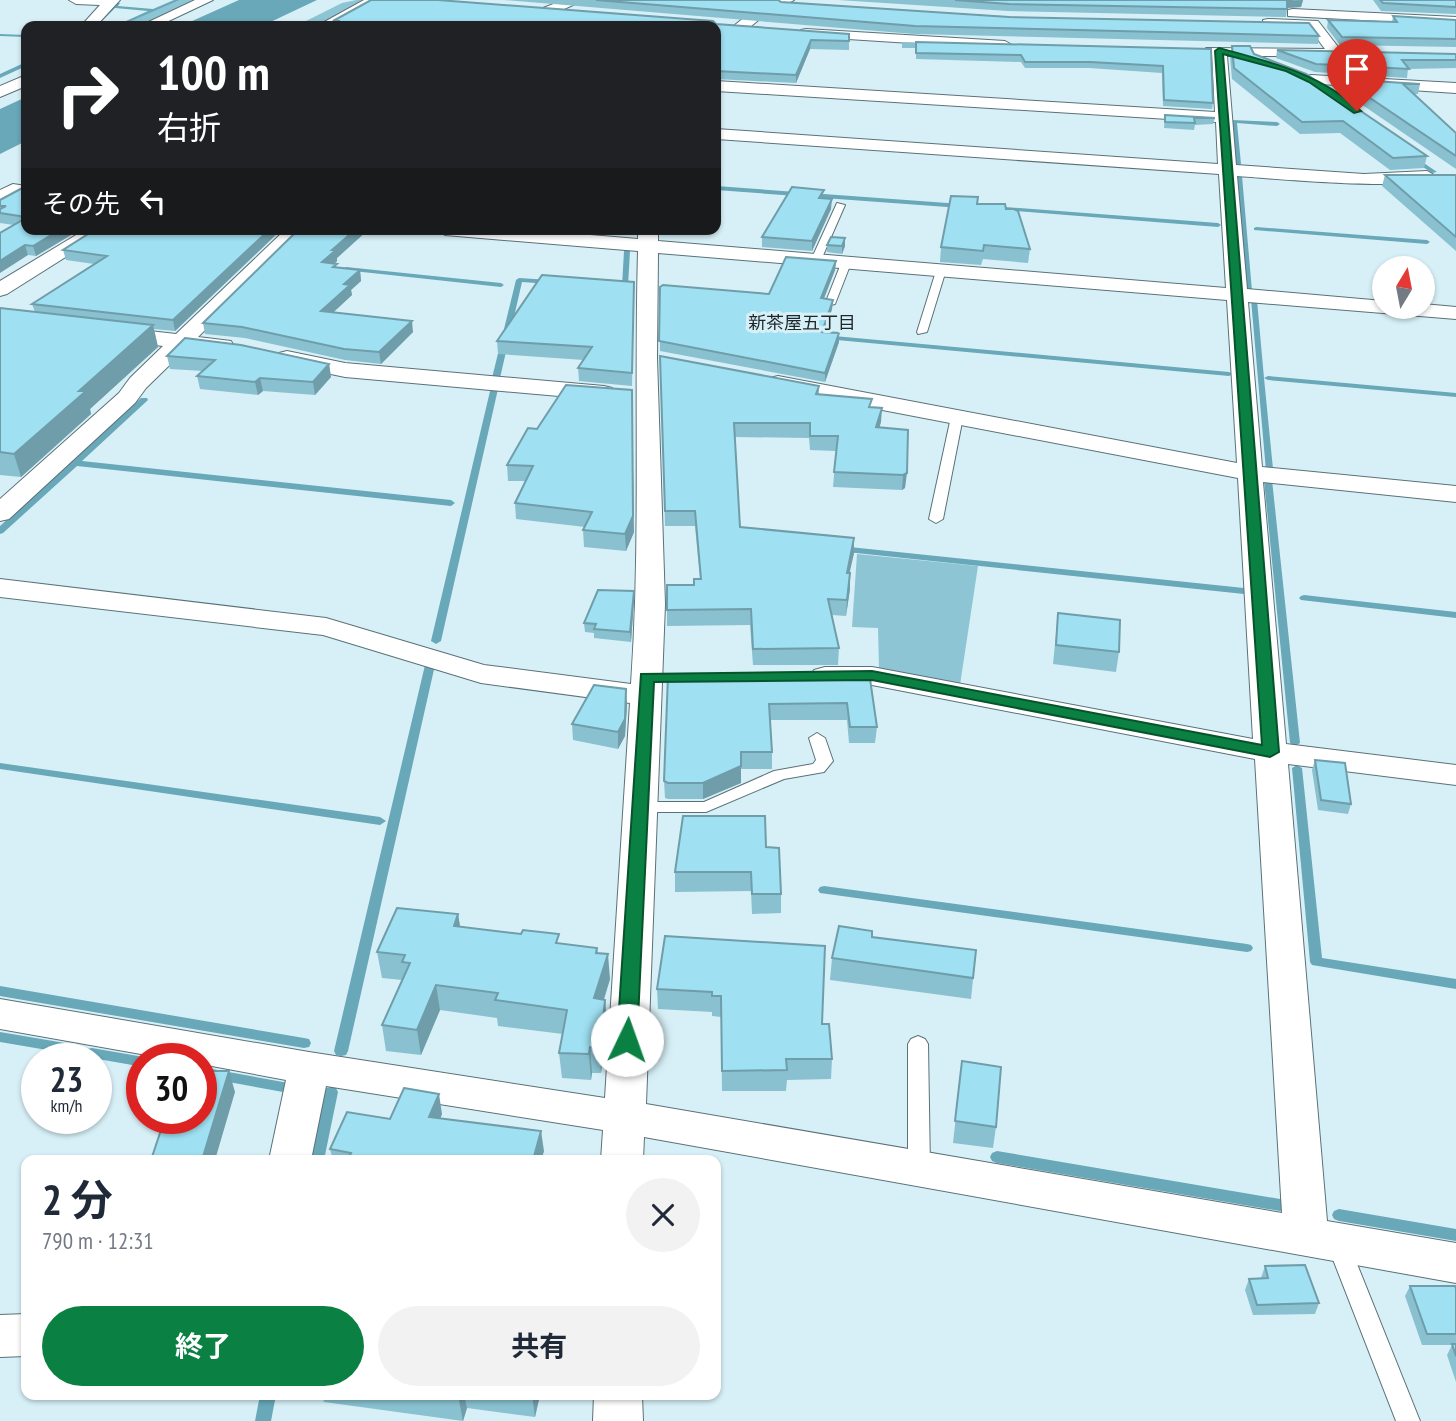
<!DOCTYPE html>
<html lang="ja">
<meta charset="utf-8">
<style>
:root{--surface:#fff;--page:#f2f2f3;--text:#1f2937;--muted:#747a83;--accent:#0b8043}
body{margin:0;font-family:"PT Sans Narrow","Noto Sans JP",sans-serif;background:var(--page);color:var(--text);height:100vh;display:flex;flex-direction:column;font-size:26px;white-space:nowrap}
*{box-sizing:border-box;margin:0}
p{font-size:23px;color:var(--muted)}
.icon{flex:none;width:38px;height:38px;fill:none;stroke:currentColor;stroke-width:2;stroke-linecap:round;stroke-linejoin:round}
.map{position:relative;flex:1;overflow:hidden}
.drawer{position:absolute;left:21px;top:1155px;width:700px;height:245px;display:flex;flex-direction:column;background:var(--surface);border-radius:14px;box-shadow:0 2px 5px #0004}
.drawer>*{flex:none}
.top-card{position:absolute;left:21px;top:21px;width:700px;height:214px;border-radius:14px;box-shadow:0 2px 5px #0004;background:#202124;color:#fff;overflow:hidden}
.needle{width:46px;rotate:10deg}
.buttons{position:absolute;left:1372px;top:256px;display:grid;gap:14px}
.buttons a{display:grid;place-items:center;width:63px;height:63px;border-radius:50%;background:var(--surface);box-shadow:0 2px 5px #0004;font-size:35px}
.speed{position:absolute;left:21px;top:1043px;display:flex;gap:14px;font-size:35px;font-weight:700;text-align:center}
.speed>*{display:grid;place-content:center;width:91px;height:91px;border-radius:50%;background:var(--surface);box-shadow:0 2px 5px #0004;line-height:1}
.speed small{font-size:18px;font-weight:400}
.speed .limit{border:10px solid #d22;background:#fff;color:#111}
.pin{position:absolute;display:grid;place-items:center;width:60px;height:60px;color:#fff;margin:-72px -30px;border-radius:50% 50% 50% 0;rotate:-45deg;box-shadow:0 0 7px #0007}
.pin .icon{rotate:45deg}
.me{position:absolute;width:77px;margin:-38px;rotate:3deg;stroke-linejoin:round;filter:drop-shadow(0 0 5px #0008)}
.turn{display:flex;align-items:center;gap:24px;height:147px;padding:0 21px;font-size:32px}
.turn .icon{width:91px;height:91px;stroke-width:2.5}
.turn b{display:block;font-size:49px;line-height:60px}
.then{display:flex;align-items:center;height:66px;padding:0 21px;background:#0003;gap:14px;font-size:26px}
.round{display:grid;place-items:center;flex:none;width:74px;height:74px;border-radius:37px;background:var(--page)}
.head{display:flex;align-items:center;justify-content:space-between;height:119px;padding:0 21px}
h1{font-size:42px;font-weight:700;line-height:52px}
.button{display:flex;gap:14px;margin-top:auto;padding:14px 21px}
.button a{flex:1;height:80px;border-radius:42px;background:var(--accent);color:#fff;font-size:28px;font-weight:700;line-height:80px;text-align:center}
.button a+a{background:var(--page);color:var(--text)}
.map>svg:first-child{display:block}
.green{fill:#8dc5d5}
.water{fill:#68a8b9}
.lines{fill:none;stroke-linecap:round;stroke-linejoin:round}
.stream{fill:#68a8b9;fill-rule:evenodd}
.lane-casing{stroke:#5b7178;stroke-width:2}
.street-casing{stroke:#5b7178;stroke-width:2}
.lane{fill:#fff;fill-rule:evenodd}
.street{fill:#fff;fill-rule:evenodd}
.wall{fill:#89c1d0}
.shaded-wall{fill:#6f9da9}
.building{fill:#9fe0f2;stroke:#6f9da9;stroke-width:2}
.route{fill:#0b8043;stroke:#07532c;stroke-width:2}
.labels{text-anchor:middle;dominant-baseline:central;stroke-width:6;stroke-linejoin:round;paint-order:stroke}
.far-neighbourhood-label{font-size:18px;fill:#1d2628;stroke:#d7f0f7}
</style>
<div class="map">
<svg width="1456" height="1421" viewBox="0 0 1456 1421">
<rect width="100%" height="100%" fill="#d7f0f7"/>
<path class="green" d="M180,0H200L141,26H119Z
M356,0H368L319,26H296L342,3Z
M857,554L978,566L960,685L879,669L878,628L852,627Z"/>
<path class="water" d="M239,0H317L262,26H181Z
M26,97V141L0,154V109Z"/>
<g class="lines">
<path class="stream" d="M174,0H180L120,26H115L148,11L115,8L97,26H93L116,2L120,3L118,6L153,9Z
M0,34L26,35V37L0,36Z
M26,62V66L0,78V74Z
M1232,120L1277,122L1280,124L1277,126L1237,123L1241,164L1238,166L1235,164Z
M1411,157H1415L1437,172L1432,173L1411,159Z
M1239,174L1242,176L1252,291L1249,293L1246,291L1236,176Z
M716,186L961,204L964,206L961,208L716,190Z
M1005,207L1218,223L1221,225L1218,227L1003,210V208Z
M1256,227L1427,240L1430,242L1427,244L1254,230V228Z
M627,249L630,251L628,286L625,288L622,286L624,251Z
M346,267L501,283L504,285L501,287L344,270V268Z
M519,278L550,280L553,282L550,284L522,282L500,378L496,380L492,378L516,280Z
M1251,299L1257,300L1264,378L1268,376L1456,393V397L1268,380L1264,378L1273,469L1269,472L1266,471Z
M823,335L1229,372L1233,374L1229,376L826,339L822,337Z
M491,387H494L498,389L441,641L436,644L431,641Z
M141,398H147L148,400L82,461L451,500L455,503L451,506L77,466L3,533L0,534V526Z
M1268,477L1272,480L1300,743L1295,746L1290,743L1264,480Z
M840,546L1244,588L1249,591L1244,594L837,551L835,549L837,547Z
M1304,595L1456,612V618L1301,600L1299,598L1301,596Z
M430,662L435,665L348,1051L346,1055L341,1056L336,1055L334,1051L425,665Z
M0,763L380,817L386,821L380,825L0,769Z
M1297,765L1302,768L1322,958L1456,979V989L1312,965L1310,962L1292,768Z
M824,886L1247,944L1251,945L1253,948L1251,951L1247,952L820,893L818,890L820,887Z
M0,986L304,1038L309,1039L311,1043L309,1047L304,1048L0,996Z
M0,1032L59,1042L64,1043L66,1047L64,1051L59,1052L0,1042Z
M92,1048L138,1056L144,1059H142V1065L138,1066L92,1058L87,1057L85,1053L87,1049Z
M201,1067L283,1082L288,1083L290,1087L288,1091L283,1092L201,1077Z
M331,1087L336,1088L338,1092L324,1160H310L324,1092L326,1088Z
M997,1151L1280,1199L1285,1201L1287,1205L1285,1209L1280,1211L997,1163L992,1161L990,1157L992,1153Z
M1339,1209L1456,1229V1241L1339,1221L1334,1219L1332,1215L1334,1211Z
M260,1395H276L271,1421H255Z"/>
<defs>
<path id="lane" d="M837,203L845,205L821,260L812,262L811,260Z
M842,261L851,263L835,304L826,306L825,304Z
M937,268L946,270L927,332L918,334L917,332Z
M957,413L963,417L943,519L936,523L929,519L951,417Z
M817,733L825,738L833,761L824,772L784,779L706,812H639L631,807L639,802H704L774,771L813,764L816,760L809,738Z
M918,1036L925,1039L928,1044L930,1169L927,1175L919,1178L911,1175L908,1169V1044L911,1039Z
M1338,1234L1346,1237L1349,1244L1420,1421H1396L1327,1244L1330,1237Z"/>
<path id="street" d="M69,0H120L96,26H81L100,5L76,4Z
M195,0H213L158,26H140Z
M364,0H381L334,26H317Z
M564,0H584L553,14L536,26H520L543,8Z
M776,0H794L765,15L721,50L716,51V40L755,9Z
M1293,9L1456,17V25L1288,16V10Z
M1268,19L1318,21L1342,52L1335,56L1327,52L1320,56H1227L1236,165L1364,174L1427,171L1436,176C1421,193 1267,178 1237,176L1247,289L1384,301V306H1423V304L1456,307V319L1248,302L1262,467L1456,486V502L1263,482L1286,744L1456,765V785L1288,764L1327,1221L1456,1243V1283L644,1137L643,1160H601L603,1130L326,1086L311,1160H269L286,1080L201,1064V1059H169L0,1029V999L309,1052L605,1098L630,703L481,683L323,635L0,597V579L326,618L484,665L631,684C641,540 634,395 638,251L445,235L435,229H519L638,239V229H658V241L1226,288L1219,174L716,139V129L1218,164L1216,122L716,91V81L1215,112L1212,55L1206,54L1204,51L1206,48L1325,49L1309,28L1263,26V20ZM658,253L1227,300L1237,463L778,376L770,378L766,383L770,388L778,390L1238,478L1253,739L872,667H825L814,670L810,676L814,682L825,685H872L1255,759L1282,1213L646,1104L665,604L657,358Z
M806,29L1005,41L1012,45L1005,49L801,36L799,33L801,30Z
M26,75V86L0,97V86Z
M1311,75L1456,83V93L1305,83L1303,80L1305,77Z
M13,184L26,186V196H16L0,203V190Z
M86,229H110L7,294L0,296V281Z
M286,229H307L198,337L231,341L234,346L231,351L223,353L186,349L146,388L135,403L9,519L0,521V499L119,393L130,378L163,346L106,339L103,334L106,329L114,327L176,334Z
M287,351L345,363L604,386L612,388L616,393L612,398L604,400L345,377L279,363L276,358L279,353Z
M26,1314V1356L0,1357V1315Z
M594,1395H642L643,1421H593Z"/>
</defs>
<use href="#lane" class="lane-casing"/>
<use href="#street" class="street-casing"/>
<use href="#lane" class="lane"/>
<use href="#street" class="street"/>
</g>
<path class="wall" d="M504,0H778L781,2L1319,36L1318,44L914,34Z
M838,0H1303L1301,7L1287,8L1286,17L1008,11Z
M1373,0H1456V14L1381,11Z
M1393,16L1456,20V47L1340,45L1327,28L1328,20L1392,22Z
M333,21L716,24L849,34V50L810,49L796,83L716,79V26L334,24Z
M902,42L1211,49L1213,103L1212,109L1163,106L1162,73L1089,68H1025L1021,62L916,59V48H902Z
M1232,46L1427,156L1424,168L1390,170L1340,133L1300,134L1232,79L1230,57Z
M1277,50L1456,54V68L1408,69L1407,78L1315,72L1276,58Z
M1342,79L1420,84L1418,94H1414L1456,133V169L1339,89Z
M1165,115L1215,118L1213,124L1195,125L1194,130L1164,128Z
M1385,175H1456V251L1382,186Z
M26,186V229H81L36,256L28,255L14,225L0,223V200Z
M823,199L831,209L812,251L762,247V237Z
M978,204L1006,209L1030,249L1028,263L983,259L981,265L940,262L941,247Z
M282,229L175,331L154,329L158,347L90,409L91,414L21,477L0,475V308L35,312L32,304L94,264L66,260L63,250Z
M299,229H369L337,258V261L334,264L338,268L360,270L361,281L351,290L352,295L333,312L413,332L381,364L345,360L245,338L205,334L203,323Z
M550,229H596L593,233Z
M827,245L845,246L842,254L827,252Z
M836,261L835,270L824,299L833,300L832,309L825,332L839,333V342L825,382L660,351V287L769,294Z
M634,282L632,386L579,381L578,368L584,360L498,354L497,341Z
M167,356L329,364L331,377L315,395L263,391L258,395L200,389L197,376L203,371L170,369Z
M661,370L819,386V394L871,407L881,422L879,428L908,430L905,488L902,490L833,487L836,451L810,450L809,438L735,437L740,527L854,553L849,573L850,589L846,616L832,615L839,648L838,665H753L750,625L667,626V610L700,579L695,526H665Z
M537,429L634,532L626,551L584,547L583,530L585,527L516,519L515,503L525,481H508L507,465Z
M634,600L631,642L594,638V633L585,632L584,623Z
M1058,613L1119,652L1116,672L1053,664Z
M869,672L877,727L875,743H849L847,720H770L772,752V769H741V783L703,799H668L665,798L664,781L668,675Z
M627,705L625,736L618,749L573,740L572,724Z
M1315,760L1351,804L1348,814L1318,810L1312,770Z
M766,847L781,894V913L752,914L751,891L675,892V872Z
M458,914L460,926L560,944L597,948L598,953L610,979L604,1000H605L607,1025L601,1073H592L591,1080L562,1078L559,1053L563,1034L498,1026L497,1018L440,1010L421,1055L386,1051L382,1025L402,980L382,978L377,952Z
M665,936L822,1024L832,1059L831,1079L787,1080L786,1091H722L721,1017L712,1016V1012L658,1009L657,989Z
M872,937L976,950L971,999L830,980L832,958Z
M962,1061L996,1127L993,1148L953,1143Z
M442,1114L440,1119L544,1151L541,1160H333L330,1149L390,1119Z
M1265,1266L1319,1303L1315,1314L1253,1315L1245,1290L1249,1279L1261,1278Z
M1410,1286L1456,1289V1382L1447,1355L1452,1345H1422L1405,1296Z
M322,1395H540L535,1417L467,1408L463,1421L324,1402Z"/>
<path class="shaded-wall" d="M1303,0L1301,7L1286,8L1287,1Z
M811,40L810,49L796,83V75Z
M832,199L831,209L812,251V241Z
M61,229H81L36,256L33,246Z
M270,229H282L175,331L173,320Z
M356,229H369L337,258V261L324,273L322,262L332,250Z
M845,238V246L842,254V246Z
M25,245L28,255L0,273V261Z
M836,261L835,270L820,308L821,298Z
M360,270L361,281L351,290L352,295L323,322L321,311L344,284Z
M833,300L832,309L822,341V332Z
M412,321L413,332L381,364L379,352Z
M153,325L158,347L90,409L91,414L21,477L14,454L79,391Z
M839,333V342L825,382V373Z
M329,364L331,377L315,395L313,382Z
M260,378L263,391L258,395L255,382Z
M632,405L634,532L626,551L625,534Z
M882,408L881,422L875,442L876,427Z
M907,473L905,488L902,490L903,475Z
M854,538V553L846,589L847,573Z
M850,573V589L846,616L847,600Z
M634,591V600L631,642L630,632Z
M626,689L627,705L625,736L618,749V732Z
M741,766V783L703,799V783Z
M458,914L462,939L454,926Z
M608,954L610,979L596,1024L594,998Z
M436,985L440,1010L421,1055L417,1030Z
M605,1000L607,1025L601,1073L600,1048Z
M590,1047L592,1073L591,1080L589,1054Z
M229,1071L235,1092L215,1160H202Z
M439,1094L442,1114L432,1138L429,1117Z
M541,1131L544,1151L541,1160H533Z
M458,1395H464L467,1408L463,1421Z
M532,1395H540L535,1417Z"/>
<path class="building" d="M371,0H438L713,21L716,24L849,34V41L811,40L796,75L716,71V26H329L340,21H333Z
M596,0H778L781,2L1009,17L1309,23L1319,36L915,26Z
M955,0H1293L1287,1V9L1009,4Z
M1380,0H1456V7L1383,3Z
M1393,16L1456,20V39L1342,37L1328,20L1397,22Z
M916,42L1211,49L1213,103L1164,100L1163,66L1090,62H1025L1021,55L916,53Z
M1232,46H1250L1254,54L1306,74L1427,156L1393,158L1343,121L1302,122L1234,68Z
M1277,50L1456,54V60H1402L1409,69L1316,64Z
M1342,79L1420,84H1403L1456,133V156Z
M1165,115L1215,118H1194L1195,123L1165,122Z
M1385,175H1456V237Z
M26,186V217L0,213V209L6,206H0V200Z
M792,187L824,190L819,198L832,199L812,241L762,237Z
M951,196L978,197L977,204H1005L1006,209H1014L1018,211L1030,249L984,245L983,251L941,247Z
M26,218V229H61L33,246L25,245L0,261V233Z
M96,229H270L173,320L32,304L107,256L63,250Z
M299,229H356L332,250H336L322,262L337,264L333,267L360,270L344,284L350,285L321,311L412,321L379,352L344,349L242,327L203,323Z
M831,237L845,238L842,246L827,245Z
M786,257L836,261L821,298L833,300L822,332L839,333L825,373L659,341L660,287L663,285L769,294Z
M542,275L634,282L632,373L578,368L592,347L497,341Z
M0,308L153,325L79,391H86L14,454L0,452Z
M185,338L241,345L329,364L313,382L260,378L255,382L197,376L215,360L167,356Z
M660,356L819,386L816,394L872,399L869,407L882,408L876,427L908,430L907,473L903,475L834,472L838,436H810V423H734L740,527L854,538L847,573H850L847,600L828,599L839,648L753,649L751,609L667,610V585H694V579H701L695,511H665Z
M566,385L632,390L633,516L625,534L583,530L592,512L515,503L533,466L507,465L528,428L537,429Z
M598,590L634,591L630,632L594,629L596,624L584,623Z
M1058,613L1120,620L1119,652L1056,645Z
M869,672L877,727H850L847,703L769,704L772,752H741V766L703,783H668L664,781L668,675Z
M594,685L626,689L625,719L618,732L572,724Z
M1315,760L1345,763L1351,804L1321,800Z
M683,816H765L766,847L779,848L781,894H752L751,872H675Z
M397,908L458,914L454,926L521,934L523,930L559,934L556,943L597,948L596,953L608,954L594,998L605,1000L600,1048L590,1047L589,1054L559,1053L567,1010L495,1000L498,993L436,985L417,1030L382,1025L410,963L402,962L405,955L377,952Z
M839,926L872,931V937L976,950L973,978L832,958Z
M665,936L825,946L822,1024H829L832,1059H786L787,1070L722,1071L721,996H712V992L657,989Z
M962,1061L1001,1067L996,1127L955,1121Z
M201,1071H229L202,1160H151L165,1118H201Z
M404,1088L439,1094L429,1117L541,1131L533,1160H396L385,1159V1160H370L349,1157L351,1153L330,1149L347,1112L390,1119Z
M1305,1265L1319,1303L1257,1305L1249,1279L1268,1278L1265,1266Z
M1410,1286H1455L1456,1289V1334H1427Z
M1452,1344H1456V1356Z"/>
<path class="route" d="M1219,48C1271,62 1321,74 1361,111L1354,113L1309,82L1286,71L1223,54L1279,752L1270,757L872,680L654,682L637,1040L634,1045L627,1047L620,1045L617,1040L641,674L872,671L1262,745L1215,51Z"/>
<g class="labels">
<g class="far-neighbourhood-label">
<text x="802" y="322">新茶屋五丁目</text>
</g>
</g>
</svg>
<div class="buttons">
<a><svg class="needle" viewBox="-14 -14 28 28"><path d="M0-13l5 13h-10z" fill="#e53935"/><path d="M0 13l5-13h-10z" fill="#747a83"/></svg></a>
</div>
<div class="speed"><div>23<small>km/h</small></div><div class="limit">30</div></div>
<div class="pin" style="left:1357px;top:111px;background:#d93025"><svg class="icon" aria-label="arrive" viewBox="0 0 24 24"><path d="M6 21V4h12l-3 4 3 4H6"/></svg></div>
<svg class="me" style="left:627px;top:1040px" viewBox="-20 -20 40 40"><circle r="19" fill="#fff"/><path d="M0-13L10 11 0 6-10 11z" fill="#0b8043"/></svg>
<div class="top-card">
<div class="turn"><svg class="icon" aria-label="right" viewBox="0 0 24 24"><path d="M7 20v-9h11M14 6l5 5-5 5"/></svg><div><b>100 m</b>右折</div></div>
<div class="then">その先<svg class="icon" aria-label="left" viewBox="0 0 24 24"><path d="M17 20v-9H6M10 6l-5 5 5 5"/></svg></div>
</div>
<section class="drawer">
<div class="head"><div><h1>2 分</h1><p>790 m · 12:31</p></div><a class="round"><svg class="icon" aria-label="close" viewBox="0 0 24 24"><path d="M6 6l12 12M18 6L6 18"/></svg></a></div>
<div class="button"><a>終了</a><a>共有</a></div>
</section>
</div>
